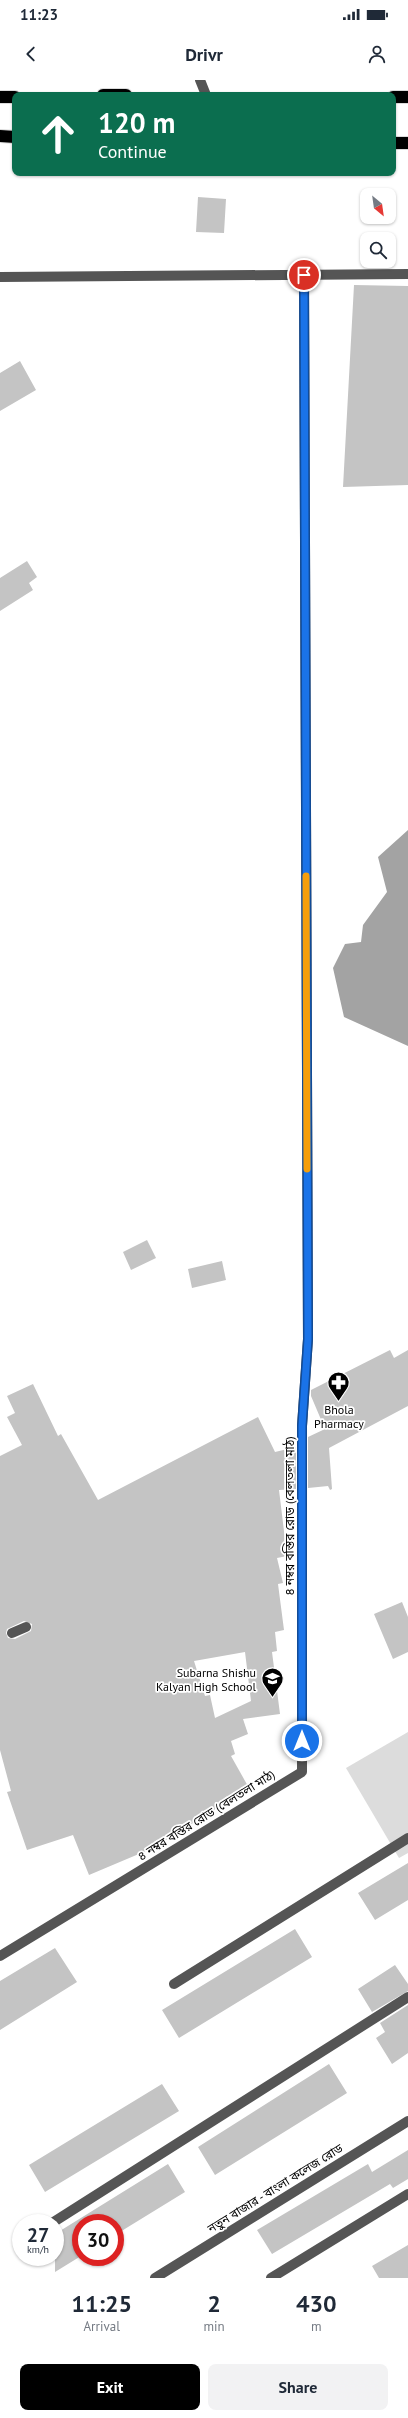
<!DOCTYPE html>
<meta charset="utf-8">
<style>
:root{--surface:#fff;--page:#f2f2f3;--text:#1f2937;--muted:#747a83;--accent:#000}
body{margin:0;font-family:"PT Sans","Noto Sans Bengali",sans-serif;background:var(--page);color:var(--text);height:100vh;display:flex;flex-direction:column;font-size:15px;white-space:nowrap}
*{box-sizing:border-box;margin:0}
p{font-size:13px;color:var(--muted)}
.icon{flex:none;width:22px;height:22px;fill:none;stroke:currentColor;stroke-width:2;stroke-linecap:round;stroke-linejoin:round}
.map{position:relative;height:2198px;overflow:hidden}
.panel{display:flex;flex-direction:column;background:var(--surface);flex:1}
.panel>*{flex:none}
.guide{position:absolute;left:12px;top:12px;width:384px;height:84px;border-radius:8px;box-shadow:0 1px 3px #0004;background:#0b6e4f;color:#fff;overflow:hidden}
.needle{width:26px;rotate:151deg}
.tools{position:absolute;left:360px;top:108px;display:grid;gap:8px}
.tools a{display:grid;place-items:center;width:36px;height:36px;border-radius:8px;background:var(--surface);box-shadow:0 1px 3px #0004;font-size:20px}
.speed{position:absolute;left:12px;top:2134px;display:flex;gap:8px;font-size:20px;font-weight:700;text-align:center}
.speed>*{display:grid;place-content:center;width:52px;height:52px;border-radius:50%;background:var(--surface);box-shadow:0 1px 3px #0004;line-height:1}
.speed small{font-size:10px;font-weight:400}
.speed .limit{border:6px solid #d22;background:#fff;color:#111}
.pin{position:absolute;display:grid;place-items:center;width:34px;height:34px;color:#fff;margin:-17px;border:2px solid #fff;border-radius:50%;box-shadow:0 1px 4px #0007}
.me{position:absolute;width:44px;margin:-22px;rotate:0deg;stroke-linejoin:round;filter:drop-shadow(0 0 3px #0008)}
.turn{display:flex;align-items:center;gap:14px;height:84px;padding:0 20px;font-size:18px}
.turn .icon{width:52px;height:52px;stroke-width:2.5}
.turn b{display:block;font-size:28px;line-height:34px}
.eta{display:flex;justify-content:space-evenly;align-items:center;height:68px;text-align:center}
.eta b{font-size:24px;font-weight:800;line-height:28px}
.button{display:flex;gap:8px;margin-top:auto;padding:8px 20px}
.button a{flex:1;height:46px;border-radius:8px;background:var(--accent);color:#fff;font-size:16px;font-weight:800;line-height:46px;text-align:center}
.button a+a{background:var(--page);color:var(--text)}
.status{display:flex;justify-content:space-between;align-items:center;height:28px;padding:0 20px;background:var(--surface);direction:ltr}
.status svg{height:11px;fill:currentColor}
header{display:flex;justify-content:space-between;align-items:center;height:52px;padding:0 20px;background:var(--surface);font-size:18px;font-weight:800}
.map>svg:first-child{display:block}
.green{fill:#dcdcdc}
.water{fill:#a3a3a3}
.building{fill:#c4c4c4;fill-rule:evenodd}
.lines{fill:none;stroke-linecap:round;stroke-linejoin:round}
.highway-casing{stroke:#dbdbdb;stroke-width:14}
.minor{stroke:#555;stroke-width:10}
.highway{stroke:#000;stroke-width:12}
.route-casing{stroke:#114b97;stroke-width:10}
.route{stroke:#1a73e8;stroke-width:7}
.slow{stroke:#f59e0b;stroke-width:7}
.labels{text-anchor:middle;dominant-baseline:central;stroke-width:3.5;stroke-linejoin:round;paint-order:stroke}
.poi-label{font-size:12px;fill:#000;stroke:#fff}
.street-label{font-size:12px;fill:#000;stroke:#fff}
</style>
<div class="status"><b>11:23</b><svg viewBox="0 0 49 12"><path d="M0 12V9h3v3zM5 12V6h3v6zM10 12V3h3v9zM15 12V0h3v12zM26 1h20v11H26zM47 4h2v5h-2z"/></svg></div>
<header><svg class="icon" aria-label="back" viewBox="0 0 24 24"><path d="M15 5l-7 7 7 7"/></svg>Drivr<svg class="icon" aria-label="person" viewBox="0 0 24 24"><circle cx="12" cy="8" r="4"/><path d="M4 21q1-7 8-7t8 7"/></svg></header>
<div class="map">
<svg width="408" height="2198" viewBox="0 0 408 2198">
<rect width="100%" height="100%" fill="#fff"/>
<path class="green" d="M408,1652V1773L399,1778L346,1688Z"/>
<path class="water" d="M408,750V966L344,937L333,888L345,864L361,862L363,845L387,812L378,777Z"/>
<path class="building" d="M198,117L226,119L224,153L196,152Z
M354,205L408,206V405L343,407Z
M20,281L36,310L0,331V293Z
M27,481L37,497L29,503L33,510L0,531V498Z
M147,1160L156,1178L131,1190L123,1172Z
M222,1181L226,1200L192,1208L188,1189Z
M390,1270L394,1278L408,1270V1326L329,1368L332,1409L330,1410L328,1406L308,1408V1357L325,1349L311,1316V1310Z
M33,1304L58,1356L61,1354L98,1420L258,1337L275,1372L296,1367V1409L279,1410L287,1476L277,1478L283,1503L278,1504L284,1550L275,1552L277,1571L272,1572L280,1634L243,1639L248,1654L231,1661L235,1674L231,1676L249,1708L153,1768L89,1795L73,1755L27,1770L7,1712L11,1711L0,1670V1376L22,1365L7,1337L15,1333L7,1316ZM24,1541L32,1544L31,1551L15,1559L8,1558L6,1553L7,1549ZM245,1572L251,1621L215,1638L210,1615L205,1616L194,1581Z
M402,1522L408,1537V1572L393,1579L374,1534Z
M408,1783V1820L375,1840L358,1813Z
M295,1849L312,1877L179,1958L162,1930Z
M55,1868L77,1902L0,1950V1901Z
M395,1885L408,1904V1911L372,1932L358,1909Z
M408,1925V1973L392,1984L376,1958L385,1952L380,1943Z
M329,1984L347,2013L215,2095L198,2067Z
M162,2004L179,2031L45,2112L29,2085Z
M408,2070V2099L393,2108L390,2104L272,2174L257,2150L368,2084L372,2092Z
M168,2084L185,2112L115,2155V2143H81V2176L55,2192V2154Z
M408,2165V2198H379L372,2186Z"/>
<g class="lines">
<defs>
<path id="highway" d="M103,15H126
M0,17H15
M393,17H408
M0,56L15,57
M393,63H408"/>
</defs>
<use href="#highway" class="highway-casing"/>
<path class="minor" d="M200,0L206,15
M0,197L408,194
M12,1553L26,1547
M0,1876L302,1692V1346L308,1259L304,195
M174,1904L408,1758
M52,2143L408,1917
M155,2198L408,2041
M271,2198L408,2114"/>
<use href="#highway" class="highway"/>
</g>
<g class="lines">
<defs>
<path id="route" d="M302,1661V1346L308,1259L304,195"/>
</defs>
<use href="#route" class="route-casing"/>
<use href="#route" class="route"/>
<path class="slow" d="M306,796L307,1089"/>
</g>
<defs>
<symbol id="pharmacy-pin" viewBox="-11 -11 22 30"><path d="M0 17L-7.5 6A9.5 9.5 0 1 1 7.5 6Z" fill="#000" stroke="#fff"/><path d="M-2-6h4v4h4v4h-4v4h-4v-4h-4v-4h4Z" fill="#fff"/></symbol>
<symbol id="school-pin" viewBox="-11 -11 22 30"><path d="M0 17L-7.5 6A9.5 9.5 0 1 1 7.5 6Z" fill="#000" stroke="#fff"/><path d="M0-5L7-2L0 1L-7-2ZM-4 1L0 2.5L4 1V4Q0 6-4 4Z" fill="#fff"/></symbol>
</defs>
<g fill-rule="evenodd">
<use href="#pharmacy-pin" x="326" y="1290" width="25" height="34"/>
<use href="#school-pin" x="260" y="1586" width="25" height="34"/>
</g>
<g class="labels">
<g class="poi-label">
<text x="339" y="1329">Bhola<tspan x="339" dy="14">Pharmacy</tspan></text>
<text x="256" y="1592" text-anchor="end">Subarna Shishu<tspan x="256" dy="14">Kalyan High School</tspan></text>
</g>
<g class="street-label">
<text transform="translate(289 1436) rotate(-90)">৪ নম্বর বস্তির রোড (বেলতলা মাঠ)</text>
<text transform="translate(206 1735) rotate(-32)">৪ নম্বর বস্তির রোড (বেলতলা মাঠ)</text>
<text transform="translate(275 2108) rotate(-32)">নতুন বাজার - বাংলা কলেজ রোড</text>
</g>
</g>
</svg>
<div class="tools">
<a><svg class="needle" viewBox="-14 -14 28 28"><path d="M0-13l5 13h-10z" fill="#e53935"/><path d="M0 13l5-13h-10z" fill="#747a83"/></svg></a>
<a><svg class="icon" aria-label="search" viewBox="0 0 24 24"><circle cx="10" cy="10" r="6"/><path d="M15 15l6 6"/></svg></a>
</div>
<div class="speed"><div>27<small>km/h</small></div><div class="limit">30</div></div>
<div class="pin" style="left:304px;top:195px;background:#d93025"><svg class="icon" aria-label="arrive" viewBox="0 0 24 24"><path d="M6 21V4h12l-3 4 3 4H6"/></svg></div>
<svg class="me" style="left:302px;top:1661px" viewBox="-20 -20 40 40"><circle r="17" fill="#1a73e8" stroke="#fff" stroke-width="3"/><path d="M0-11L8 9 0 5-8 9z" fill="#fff"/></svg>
<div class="guide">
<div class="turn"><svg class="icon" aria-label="ahead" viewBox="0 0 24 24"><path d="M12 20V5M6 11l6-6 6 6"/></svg><div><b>120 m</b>Continue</div></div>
</div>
</div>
<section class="panel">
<div class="eta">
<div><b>11:25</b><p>Arrival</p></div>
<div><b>2</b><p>min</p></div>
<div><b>430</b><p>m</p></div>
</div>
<div class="button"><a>Exit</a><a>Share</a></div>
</section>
